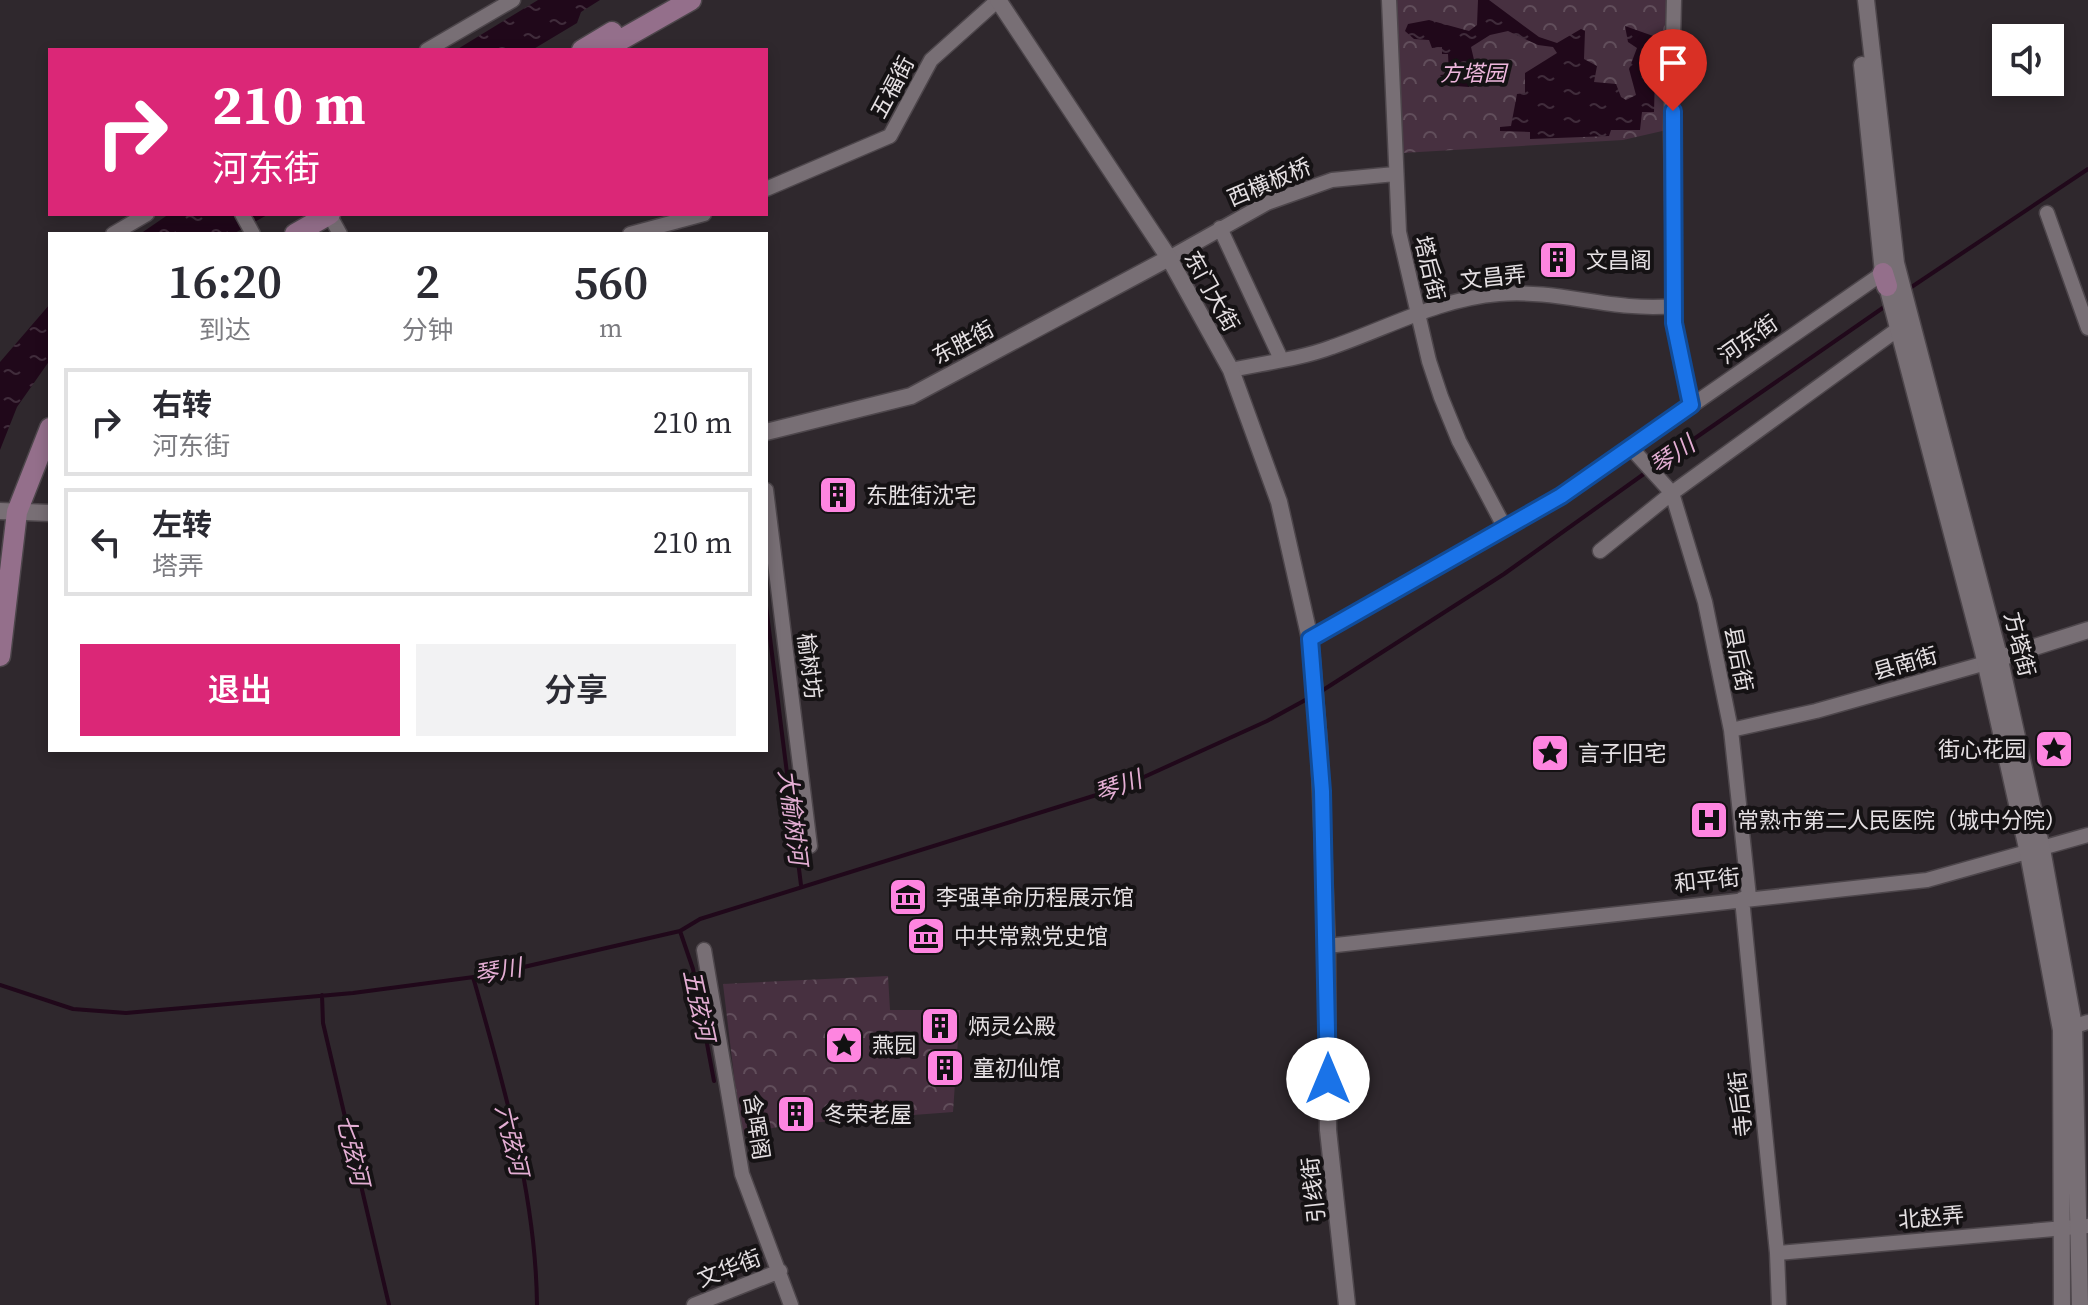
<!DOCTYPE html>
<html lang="zh">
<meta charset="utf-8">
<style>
:root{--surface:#fff;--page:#f2f2f3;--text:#2b2b33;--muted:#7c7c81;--line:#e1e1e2;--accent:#db2777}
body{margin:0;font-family:"Source Serif 4","Noto Sans SC",serif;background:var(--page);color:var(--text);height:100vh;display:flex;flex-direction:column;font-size:30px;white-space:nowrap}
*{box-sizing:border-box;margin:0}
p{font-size:26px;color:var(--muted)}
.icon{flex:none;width:44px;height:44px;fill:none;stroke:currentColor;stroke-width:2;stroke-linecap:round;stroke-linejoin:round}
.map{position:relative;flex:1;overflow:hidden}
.drawer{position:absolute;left:48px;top:232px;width:720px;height:520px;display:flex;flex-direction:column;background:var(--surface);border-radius:0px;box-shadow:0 4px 12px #0003}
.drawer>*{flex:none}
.guide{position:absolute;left:48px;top:48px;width:720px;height:168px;border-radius:0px;box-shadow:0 4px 12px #0003;background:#db2777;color:#fff;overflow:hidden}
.tools{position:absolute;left:1992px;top:24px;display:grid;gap:16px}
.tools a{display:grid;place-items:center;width:72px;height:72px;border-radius:0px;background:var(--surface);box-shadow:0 4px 12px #0003;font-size:40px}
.pin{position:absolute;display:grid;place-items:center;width:68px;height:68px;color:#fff;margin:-82px -34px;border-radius:50% 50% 50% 0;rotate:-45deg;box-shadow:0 0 8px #0007}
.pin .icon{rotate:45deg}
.me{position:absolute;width:88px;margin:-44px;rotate:0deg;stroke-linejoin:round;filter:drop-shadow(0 0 6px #0008)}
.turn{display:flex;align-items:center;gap:28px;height:168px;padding:0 32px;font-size:36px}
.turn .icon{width:104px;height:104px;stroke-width:2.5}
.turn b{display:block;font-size:56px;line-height:68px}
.eta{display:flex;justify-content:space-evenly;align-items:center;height:136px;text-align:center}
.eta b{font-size:48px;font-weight:600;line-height:56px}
.cta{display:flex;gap:16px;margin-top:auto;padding:16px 32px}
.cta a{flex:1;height:92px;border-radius:0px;background:var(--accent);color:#fff;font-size:32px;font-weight:600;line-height:92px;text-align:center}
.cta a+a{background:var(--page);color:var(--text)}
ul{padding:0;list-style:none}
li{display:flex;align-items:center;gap:24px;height:108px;margin:0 16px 12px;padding:0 16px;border:4px solid var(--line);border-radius:0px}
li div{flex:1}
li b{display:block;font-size:30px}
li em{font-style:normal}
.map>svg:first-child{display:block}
.park{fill:url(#park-crowns)}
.water{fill:url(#water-ripples)}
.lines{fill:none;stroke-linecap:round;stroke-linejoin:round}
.stream{stroke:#20081a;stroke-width:4}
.minor-casing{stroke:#4d464b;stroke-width:17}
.tertiary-casing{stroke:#4d464b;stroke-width:19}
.secondary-casing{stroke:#4d464b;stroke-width:23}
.minor{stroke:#786f75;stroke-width:14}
.tertiary{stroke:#786f75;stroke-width:16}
.secondary{stroke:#946f8b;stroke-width:20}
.route-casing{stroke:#114b97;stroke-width:20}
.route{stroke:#1a73e8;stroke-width:14}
.labels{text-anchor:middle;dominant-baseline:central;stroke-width:8;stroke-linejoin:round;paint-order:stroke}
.park-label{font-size:22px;font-style:italic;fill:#eeb7dd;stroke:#151214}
.street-label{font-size:22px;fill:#e5e0e3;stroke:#151214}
.poi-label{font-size:22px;fill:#e5e0e3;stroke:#151214;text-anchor:start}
.water-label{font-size:24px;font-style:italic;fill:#e4aed4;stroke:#151214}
</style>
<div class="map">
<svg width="2088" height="1305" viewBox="0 0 2088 1305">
<defs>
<pattern id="park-crowns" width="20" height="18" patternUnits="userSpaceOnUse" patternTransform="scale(2)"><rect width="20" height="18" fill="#473040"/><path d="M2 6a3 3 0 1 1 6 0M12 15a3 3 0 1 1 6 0" fill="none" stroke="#614e5b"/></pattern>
<pattern id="water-ripples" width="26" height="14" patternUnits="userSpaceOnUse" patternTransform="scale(2)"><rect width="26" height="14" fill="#20081a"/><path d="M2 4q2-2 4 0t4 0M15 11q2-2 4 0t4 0" fill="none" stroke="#402c3b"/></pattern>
</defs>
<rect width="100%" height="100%" fill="#2f282d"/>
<path class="park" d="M1396,0H1674L1671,129L1623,140L1402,153Z
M888,976L890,1010H960L953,1112L794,1124L741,1134L723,984Z"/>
<path class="water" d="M538,0H600L581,12L577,23L532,50H456Z
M1478,0H1489L1539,37L1557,43L1581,29L1585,31L1584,59L1597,66L1594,82L1616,84L1621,97L1626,100L1636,95L1629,69L1637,48L1628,42L1625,26L1656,37L1654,112H1642L1640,130H1611L1609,136L1530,139V132L1500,131V127L1511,126L1517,94L1525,93V73L1557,53L1553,47L1538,45L1508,31L1490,35L1471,47L1475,64L1469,87L1442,85L1440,75L1449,74L1448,54H1442V47L1432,48L1429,40L1414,39L1405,31L1408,24L1429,20L1469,31L1477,25Z
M169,214H269L233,234H140Z
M50,304V360L17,407L0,450V362Z"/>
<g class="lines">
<path class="stream" d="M1907,290L2088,169
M1655,466L1887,305
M766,606L801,885
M1320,692L1504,574L1648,471
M680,931L693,969L714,1081
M473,977C503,1082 536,1195 537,1305
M0,985L73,1009L126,1013L353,993L489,975L680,931L700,919L1122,787L1267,721L1309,698
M322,995L323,1023L389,1305"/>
<defs>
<path id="minor" d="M1389,0L1399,232L1429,361L1441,397L1459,441L1505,528
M1674,0L1671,129L1674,323L1691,405
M427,50L513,0
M766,189L890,136L931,60L998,0
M2047,213L2088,328
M242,214L253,234
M329,214L340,234
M1220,228L1281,359
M113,234L147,214
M630,234L704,214
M1169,258L1267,203L1332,180L1395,174
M1231,370C1264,363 1300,359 1332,347C1388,328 1438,299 1499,294C1559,289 1613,312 1674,306
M1632,449L1672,493L1705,602L1731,730L1749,897
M766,490L810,846
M1600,551L1672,493L1898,329
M1310,639L1561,496L1883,273
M1731,730L1816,711L1986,663
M1742,899L1777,1253L1779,1305
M1327,946L1927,880L2088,835
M704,950L742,1174L791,1305
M2065,1029L2088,1022
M1777,1253L2088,1226
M694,1305L780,1271"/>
<path id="tertiary" d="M998,0L1169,258L1231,370L1279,502L1310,639L1319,745L1327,946L1328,1130L1347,1305
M1866,0L1896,263L1999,656L2042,849L2074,1026L2080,1305
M1862,65L1883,273
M1887,286L1983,652L2028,853L2061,1030L2062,1305
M766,432L911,396L1169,258
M0,511L50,513
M1991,661L2088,630"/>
<path id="secondary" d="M582,50L612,32
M603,50L691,0
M295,234L330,214
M1883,273L1887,286
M0,656L17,512L50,428"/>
</defs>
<use href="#minor" class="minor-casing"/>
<use href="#tertiary" class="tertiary-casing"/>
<use href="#secondary" class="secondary-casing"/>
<use href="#minor" class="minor"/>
<use href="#tertiary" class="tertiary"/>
<use href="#secondary" class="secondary"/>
</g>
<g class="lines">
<defs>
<path id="route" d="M1328,1079L1322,791L1310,639L1561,496L1691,405L1674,323L1673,111"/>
</defs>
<use href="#route" class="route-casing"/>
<use href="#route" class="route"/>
</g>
<defs>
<symbol id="building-square" viewBox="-11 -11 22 22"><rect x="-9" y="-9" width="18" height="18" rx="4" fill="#fe85e0" stroke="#151214"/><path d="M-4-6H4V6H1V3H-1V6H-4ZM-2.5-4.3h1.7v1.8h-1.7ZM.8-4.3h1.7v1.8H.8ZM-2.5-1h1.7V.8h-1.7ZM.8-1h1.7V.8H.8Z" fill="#111"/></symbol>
<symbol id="sight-square" viewBox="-11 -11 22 22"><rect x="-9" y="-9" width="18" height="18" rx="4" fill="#fe85e0" stroke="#151214"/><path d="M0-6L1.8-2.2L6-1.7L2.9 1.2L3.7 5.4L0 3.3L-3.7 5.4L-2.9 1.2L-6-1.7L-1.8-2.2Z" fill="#111"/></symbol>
<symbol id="hospital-square" viewBox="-11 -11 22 22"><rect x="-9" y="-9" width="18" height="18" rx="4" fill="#fe85e0" stroke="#151214"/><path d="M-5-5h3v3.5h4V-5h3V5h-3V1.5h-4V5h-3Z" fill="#111"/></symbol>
<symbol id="museum-square" viewBox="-11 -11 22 22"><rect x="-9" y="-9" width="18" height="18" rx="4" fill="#fe85e0" stroke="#151214"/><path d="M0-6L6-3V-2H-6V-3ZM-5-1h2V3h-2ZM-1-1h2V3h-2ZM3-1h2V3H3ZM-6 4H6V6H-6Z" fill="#111"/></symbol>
</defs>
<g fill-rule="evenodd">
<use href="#building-square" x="1536" y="238" width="44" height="44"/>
<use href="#building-square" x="816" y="473" width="44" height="44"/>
<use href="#sight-square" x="2032" y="727" width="44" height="44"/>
<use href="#sight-square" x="1528" y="731" width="44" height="44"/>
<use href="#hospital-square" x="1687" y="798" width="44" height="44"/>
<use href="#museum-square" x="886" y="875" width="44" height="44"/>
<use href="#museum-square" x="904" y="914" width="44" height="44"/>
<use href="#building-square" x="918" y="1004" width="44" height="44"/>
<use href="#sight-square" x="822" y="1023" width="44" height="44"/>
<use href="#building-square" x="923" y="1046" width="44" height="44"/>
<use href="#building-square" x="774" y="1092" width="44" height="44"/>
</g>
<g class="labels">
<g class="park-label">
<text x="1473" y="73">方塔园</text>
</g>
<g class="street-label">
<text transform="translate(892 87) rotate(-62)">五福街</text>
<text transform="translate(1269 182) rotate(-23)">西横板桥</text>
<text transform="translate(1430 268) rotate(77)">塔后街</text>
<text transform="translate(1493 277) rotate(-6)">文昌弄</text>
<text transform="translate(1212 291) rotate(61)">东门大街</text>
<text transform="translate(1748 339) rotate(-35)">河东街</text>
<text transform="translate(963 342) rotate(-28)">东胜街</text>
<text transform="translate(2020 644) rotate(76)">方塔街</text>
<text transform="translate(1739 659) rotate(79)">县后街</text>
<text transform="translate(1905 663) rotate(-16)">县南街</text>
<text transform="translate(810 666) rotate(83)">榆树坊</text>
<text transform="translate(1707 880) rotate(-6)">和平街</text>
<text transform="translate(1740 1104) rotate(-96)">寺后街</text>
<text transform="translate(757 1127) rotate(81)">含晖阁</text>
<text transform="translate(1313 1190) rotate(-96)">引线街</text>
<text transform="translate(1931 1217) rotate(-5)">北赵弄</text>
<text transform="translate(729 1268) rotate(-21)">文华街</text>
</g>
<g class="poi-label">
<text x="1586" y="260">文昌阁</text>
<text x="866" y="495">东胜街沈宅</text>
<text x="2026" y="749" text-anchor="end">街心花园</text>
<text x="1578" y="753">言子旧宅</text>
<text x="1737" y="820">常熟市第二人民医院（城中分院）</text>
<text x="936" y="897">李强革命历程展示馆</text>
<text x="954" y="936">中共常熟党史馆</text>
<text x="968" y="1026">炳灵公殿</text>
<text x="872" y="1045">燕园</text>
<text x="973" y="1068">童初仙馆</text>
<text x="824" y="1114">冬荣老屋</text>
</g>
<g class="water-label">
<text transform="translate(1672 455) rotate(-35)">琴川</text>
<text transform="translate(1118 786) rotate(-20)">琴川</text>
<text transform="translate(793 817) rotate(83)">大榆树河</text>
<text transform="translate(498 971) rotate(-10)">琴川</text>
<text transform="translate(699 1005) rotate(78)">五弦河</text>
<text transform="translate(512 1140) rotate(77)">六弦河</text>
<text transform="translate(353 1150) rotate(77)">七弦河</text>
</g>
</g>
</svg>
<div class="tools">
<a><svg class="icon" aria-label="sound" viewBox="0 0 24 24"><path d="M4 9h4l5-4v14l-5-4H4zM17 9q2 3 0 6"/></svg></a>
</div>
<div class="pin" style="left:1673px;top:111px;background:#d93025"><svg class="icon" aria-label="arrive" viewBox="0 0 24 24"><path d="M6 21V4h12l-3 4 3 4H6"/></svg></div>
<svg class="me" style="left:1328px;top:1079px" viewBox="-20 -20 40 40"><circle r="19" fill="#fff"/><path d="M0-13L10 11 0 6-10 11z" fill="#1a73e8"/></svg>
<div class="guide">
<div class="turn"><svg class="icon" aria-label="right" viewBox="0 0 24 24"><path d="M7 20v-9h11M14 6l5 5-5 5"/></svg><div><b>210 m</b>河东街</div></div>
</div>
<section class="drawer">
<div class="eta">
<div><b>16:20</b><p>到达</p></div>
<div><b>2</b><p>分钟</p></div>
<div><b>560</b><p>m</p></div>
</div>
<ul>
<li><svg class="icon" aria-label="right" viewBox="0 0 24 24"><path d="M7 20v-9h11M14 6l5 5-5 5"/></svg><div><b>右转</b><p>河东街</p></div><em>210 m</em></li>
<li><svg class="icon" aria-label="left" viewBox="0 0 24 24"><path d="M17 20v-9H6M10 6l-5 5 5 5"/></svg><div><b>左转</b><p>塔弄</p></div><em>210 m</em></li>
</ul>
<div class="cta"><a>退出</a><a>分享</a></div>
</section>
</div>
